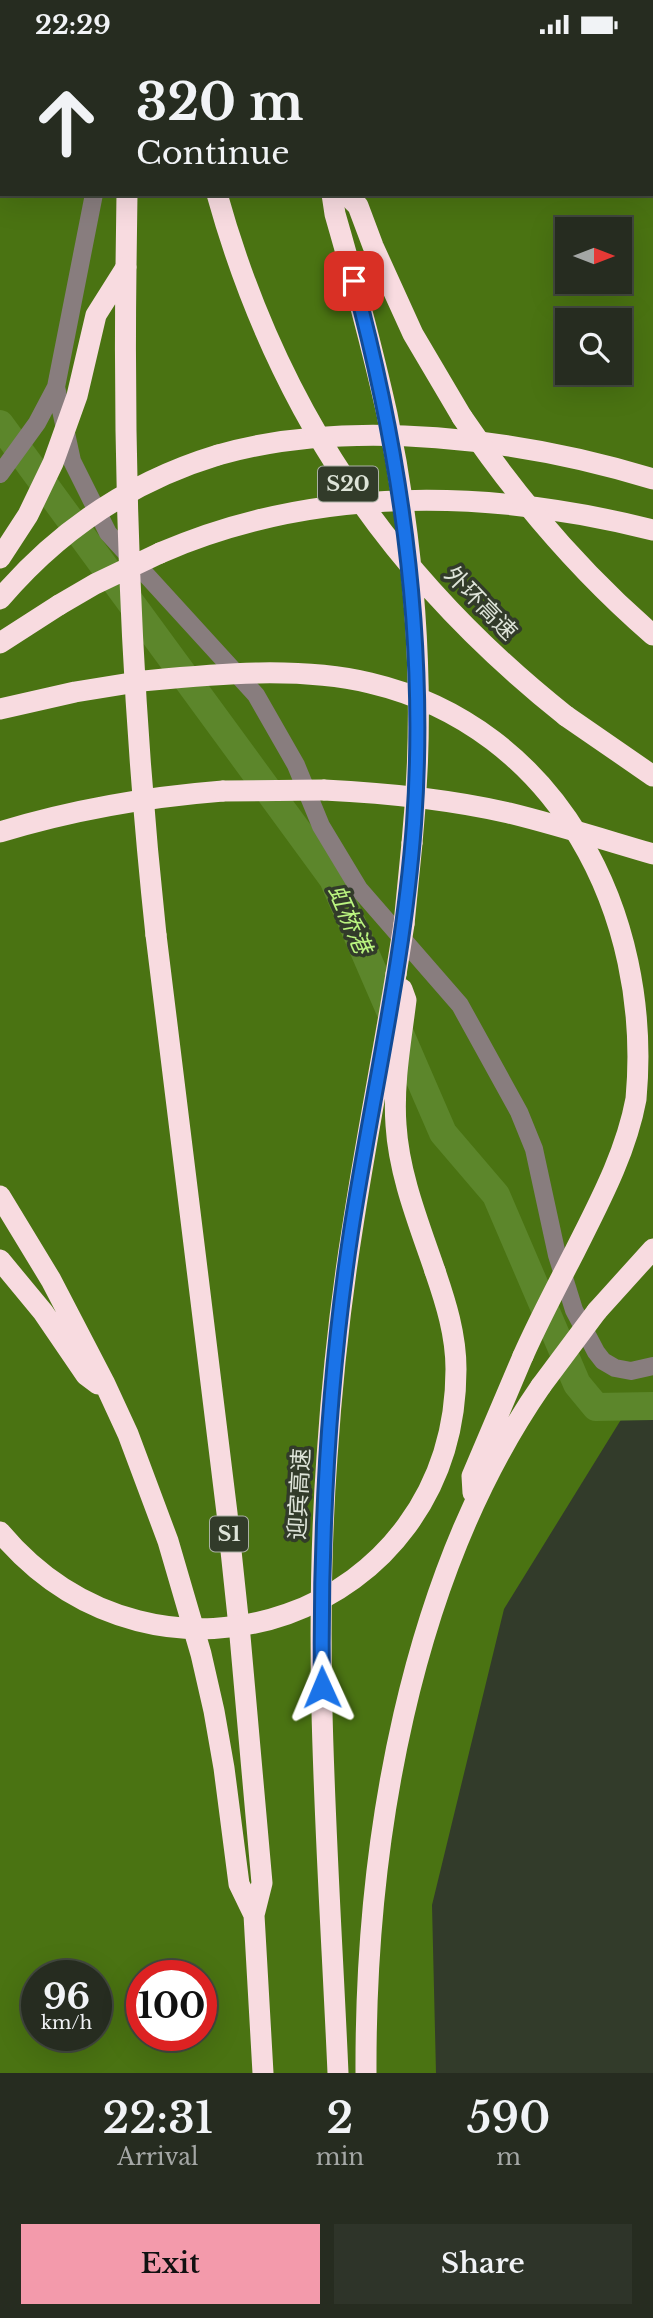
<!DOCTYPE html>
<meta charset="utf-8">
<style>
:root{--surface:#262c20;--page:#2e3429;--text:#f1f3f6;--muted:#a4a7a5;--line:#42483e;--accent:#f39aab}
body{margin:0;font-family:"Libre Baskerville","Noto Sans SC",serif;background:var(--page);color:var(--text);height:100vh;display:flex;flex-direction:column;font-size:26px;white-space:nowrap}
*{box-sizing:border-box;margin:0}
p{font-size:23px;color:var(--muted)}
.icon{flex:none;width:38px;height:38px;fill:none;stroke:currentColor;stroke-width:2;stroke-linecap:round;stroke-linejoin:round}
.map{position:relative;height:2024px;overflow:hidden}
.panel{display:flex;flex-direction:column;background:var(--surface);flex:1}
.panel>*{flex:none}
.top-card{position:absolute;left:0px;top:0px;width:654px;height:147px;box-shadow:0 7px 28px #0002,0 0 0 2px var(--line);background:#262c20;color:var(--text);overflow:hidden}
.needle{width:46px;rotate:90deg}
.buttons{position:absolute;left:555px;top:168px;display:grid;gap:14px}
.buttons a{display:grid;place-items:center;width:77px;height:77px;border-radius:0px;background:var(--surface);box-shadow:0 7px 28px #0002,0 0 0 2px var(--line);font-size:35px}
.speed{position:absolute;left:21px;top:1911px;display:flex;gap:14px;font-size:35px;font-weight:700;text-align:center}
.speed>*{display:grid;place-content:center;width:91px;height:91px;border-radius:50%;background:var(--surface);box-shadow:0 7px 28px #0002,0 0 0 2px var(--line);line-height:1}
.speed small{font-size:18px;font-weight:400}
.speed .limit{border:10px solid #d22;background:#fff;color:#111}
.pin{position:absolute;display:grid;place-items:center;width:60px;height:60px;color:#fff;margin:-30px;border-radius:14px;box-shadow:0 4px 10px #0006}
.me{position:absolute;width:77px;margin:-38px;rotate:359deg;stroke-linejoin:round;filter:drop-shadow(0 0 5px #0008)}
.turn{display:flex;align-items:center;gap:24px;height:147px;padding:0 21px;font-size:32px}
.turn .icon{width:91px;height:91px;stroke-width:2.5}
.turn b{display:block;font-size:49px;line-height:60px}
.eta{display:flex;justify-content:space-evenly;align-items:center;height:119px;text-align:center}
.eta b{font-size:42px;font-weight:600;line-height:49px}
.primary-button{display:flex;gap:14px;margin-top:auto;padding:14px 21px}
.primary-button a{flex:1;height:80px;border-radius:0px;background:var(--accent);color:#111;font-size:28px;font-weight:600;line-height:80px;text-align:center}
.primary-button a+a{background:var(--page);color:var(--text)}
.status{display:flex;justify-content:space-between;align-items:center;height:49px;padding:0 35px;background:var(--surface);direction:ltr}
.status svg{height:19px;fill:currentColor}
.map>svg:first-child{display:block}
.forest{fill:#4a7312;fill-rule:evenodd}
.lines{fill:none;stroke-linecap:round;stroke-linejoin:round}
.river{stroke:#5c862b;stroke-width:28}
.minor{stroke:#887d7e;stroke-width:18}
.highway{stroke:#f8dbe0;stroke-width:21}
.highway-bridge{stroke:#f8dbe0;stroke-width:21}
.route-casing{stroke:#114b97;stroke-width:18}
.route{stroke:#1a73e8;stroke-width:12}
.labels{text-anchor:middle;dominant-baseline:central;stroke-width:7;stroke-linejoin:round;paint-order:stroke}
.shield{fill:#323b2a;stroke:#aab1a4;stroke-width:2}
.shield-label{font-size:21px;font-weight:bold;fill:#dee4d9}
.street-label{font-size:23px;fill:#dee4d9;stroke:#323b2a}
.water-label{font-size:24px;font-style:italic;fill:#bbf580;stroke:#323b2a}
</style>
<div class="status"><b>22:29</b><svg viewBox="0 0 49 12"><path d="M0 12V9h3v3zM5 12V6h3v6zM10 12V3h3v9zM15 12V0h3v12zM26 1h20v11H26zM47 4h2v5h-2z"/></svg></div>
<div class="map">
<svg width="653" height="2024" viewBox="0 0 653 2024">
<rect width="100%" height="100%" fill="#323b2a"/>
<path class="forest" d="M0,0H479L480,2H2V145H653V87V1347L635,1348L504,1560L432,1856L436,2024H0ZM567,180H620V233H567ZM567,271H620V324H567ZM37,1927H96V1986H37ZM142,1927H201V1986H142Z"/>
<g class="lines">
<path class="river" d="M0,375L333,830L443,1084L496,1146L577,1335L596,1358L653,1357"/>
<path class="minor" d="M0,50L2,51
M94,145L56,338L72,412L108,484L256,646L296,716L321,777L359,840L460,956L519,1063L534,1100L557,1206L574,1261L596,1303L603,1312L615,1319L631,1322L653,1317
M0,425L37,374L56,338"/>
<path class="highway" d="M186,0V2
M296,0V2
M132,2V0
M346,145L358,157L373,197L413,285L462,368
M126,218L127,145
M218,406C351,368 523,390 653,430
M160,504C317,436 490,440 653,481
M0,594L59,556
M0,660L75,643L143,632
M566,667L653,727
M324,741C386,744 448,750 509,764C558,776 605,791 653,805
M0,783C72,761 147,748 223,742
M404,875L412,794
M156,886L227,1464L240,1587L262,1834L254,1866L263,2024
M402,940L406,951C401,992 393,1034 396,1076C399,1126 419,1175 435,1222
M0,1147L51,1231L104,1333L128,1385L168,1492L201,1605L214,1662L224,1719L239,1835L254,1866
M0,1211L43,1263L86,1326L98,1335
M597,1262L653,1200
M473,1444L472,1427L523,1307
M338,2024C329,1819 312,1613 327,1408C332,1333 340,1257 352,1182C365,1096 382,1011 396,925
M366,2024C365,1796 409,1528 541,1337"/>
<path class="highway-bridge" d="M217,145C277,361 391,528 566,667
M332,145L335,165C354,231 372,298 387,365C416,505 426,652 412,794
M126,218C123,442 132,664 156,886
M462,368C517,449 579,522 653,586
M0,509L28,466L53,414L77,347L96,266L125,220
M0,550C58,482 132,432 218,406
M59,556L95,535L160,504
M143,632C217,625 297,617 370,634C557,678 653,864 636,1050C626,1104 599,1154 575,1202C557,1237 539,1271 523,1307
M223,742L324,741
M396,925L404,875
M541,1337L597,1262
M0,1483C158,1671 456,1568 456,1320C456,1286 446,1254 435,1222"/>
</g>
<g class="lines">
<defs>
<path id="route" d="M322,1638C320,1486 328,1334 351,1183C372,1047 404,912 414,775C427,591 402,409 354,232"/>
</defs>
<use href="#route" class="route-casing"/>
<use href="#route" class="route"/>
</g>
<g class="labels">
<g class="shield">
<rect x="318" y="417.5" width="60" height="35" rx="5"/>
<rect x="210" y="1467.5" width="38" height="35" rx="5"/>
</g>
<g class="shield-label">
<text x="348" y="435">S20</text>
<text x="229" y="1485">S1</text>
</g>
<g class="street-label">
<text transform="translate(481 554) rotate(46)">外环高速</text>
<text transform="translate(299 1445) rotate(-87)">迎宾高速</text>
</g>
<g class="water-label">
<text transform="translate(350 870) rotate(66)">虹桥港</text>
</g>
</g>
</svg>
<div class="buttons">
<a><svg class="needle" viewBox="-14 -14 28 28"><path d="M0-13l5 13h-10z" fill="#e53935"/><path d="M0 13l5-13h-10z" fill="#a4a7a5"/></svg></a>
<a><svg class="icon" aria-label="search" viewBox="0 0 24 24"><circle cx="10" cy="10" r="6"/><path d="M15 15l6 6"/></svg></a>
</div>
<div class="speed"><div>96<small>km/h</small></div><div class="limit">100</div></div>
<div class="pin" style="left:354px;top:232px;background:#d93025"><svg class="icon" aria-label="arrive" viewBox="0 0 24 24"><path d="M6 21V4h12l-3 4 3 4H6"/></svg></div>
<svg class="me" style="left:322px;top:1638px" viewBox="-20 -20 40 40"><path d="M0-17L14 15 0 8-14 15z" fill="#1a73e8" stroke="#fff" stroke-width="4"/></svg>
<div class="top-card">
<div class="turn"><svg class="icon" aria-label="ahead" viewBox="0 0 24 24"><path d="M12 20V5M6 11l6-6 6 6"/></svg><div><b>320 m</b>Continue</div></div>
</div>
</div>
<section class="panel">
<div class="eta">
<div><b>22:31</b><p>Arrival</p></div>
<div><b>2</b><p>min</p></div>
<div><b>590</b><p>m</p></div>
</div>
<div class="primary-button"><a>Exit</a><a>Share</a></div>
</section>
